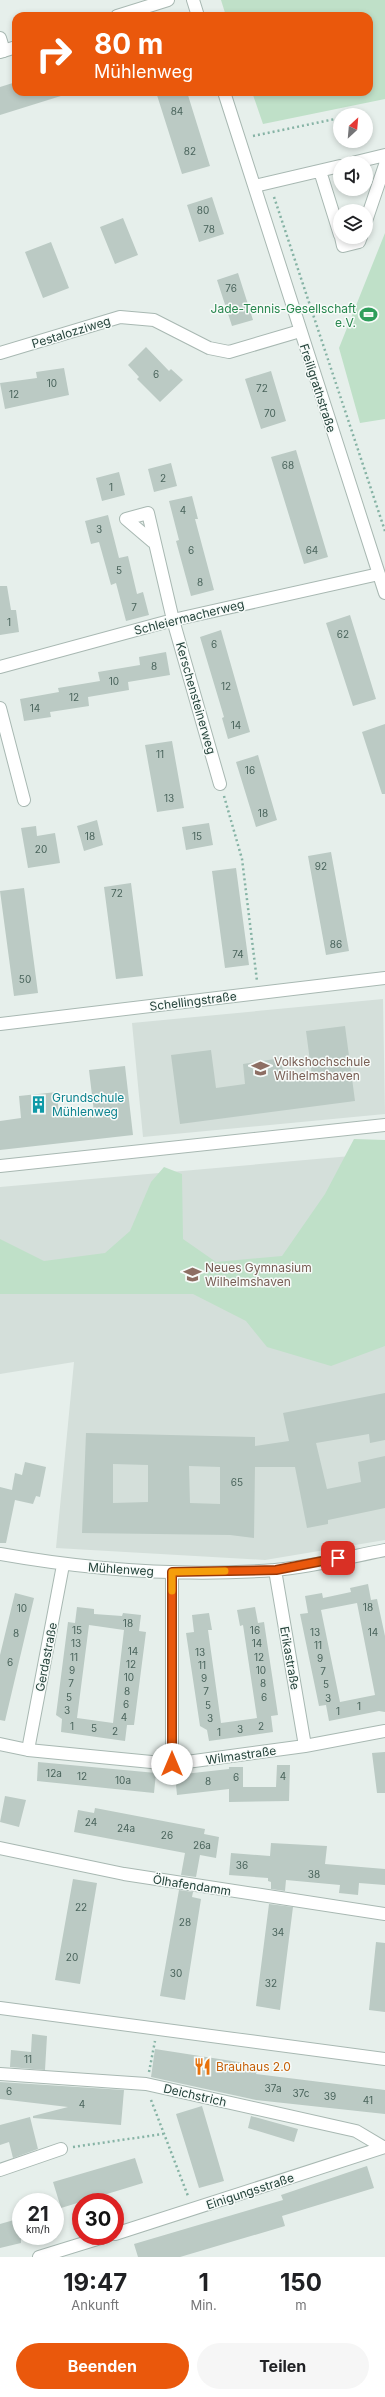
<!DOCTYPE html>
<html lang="de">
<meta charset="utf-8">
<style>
:root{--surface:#fff;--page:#f6f6f6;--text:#202124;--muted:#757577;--accent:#ea580c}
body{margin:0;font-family:Inter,sans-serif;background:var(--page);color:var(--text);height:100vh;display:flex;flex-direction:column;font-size:15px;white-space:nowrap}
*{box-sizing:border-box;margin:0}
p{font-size:13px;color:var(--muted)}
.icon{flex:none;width:22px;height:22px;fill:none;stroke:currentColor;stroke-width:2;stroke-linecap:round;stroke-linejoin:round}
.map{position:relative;height:2257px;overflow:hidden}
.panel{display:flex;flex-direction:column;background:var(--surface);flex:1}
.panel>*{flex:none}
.hud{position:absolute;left:12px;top:12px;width:361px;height:84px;border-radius:12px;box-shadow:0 2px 6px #0003;background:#ea580c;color:#fff;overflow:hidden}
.needle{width:26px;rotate:26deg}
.fabs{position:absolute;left:333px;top:108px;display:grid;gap:8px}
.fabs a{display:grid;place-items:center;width:40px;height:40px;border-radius:50%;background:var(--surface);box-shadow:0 2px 6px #0003;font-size:20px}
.speed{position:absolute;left:12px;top:2193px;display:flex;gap:8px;font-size:20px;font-weight:700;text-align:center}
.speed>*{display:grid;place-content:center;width:52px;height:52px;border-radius:50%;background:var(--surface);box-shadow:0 2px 6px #0003;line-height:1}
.speed small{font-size:10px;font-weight:400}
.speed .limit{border:6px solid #d22;background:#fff;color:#111}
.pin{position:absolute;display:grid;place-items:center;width:34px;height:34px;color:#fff;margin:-17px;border-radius:8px;box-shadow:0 2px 6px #0006}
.me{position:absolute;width:44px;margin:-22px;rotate:0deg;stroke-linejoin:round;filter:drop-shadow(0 0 3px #0008)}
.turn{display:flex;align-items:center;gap:14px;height:84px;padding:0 16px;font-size:18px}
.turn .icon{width:52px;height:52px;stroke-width:2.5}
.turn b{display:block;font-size:28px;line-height:34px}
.eta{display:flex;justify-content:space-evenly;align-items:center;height:68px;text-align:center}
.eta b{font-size:24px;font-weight:700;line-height:28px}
.action{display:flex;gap:8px;margin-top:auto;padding:8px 16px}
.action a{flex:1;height:46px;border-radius:24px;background:var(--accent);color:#fff;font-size:16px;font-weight:700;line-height:46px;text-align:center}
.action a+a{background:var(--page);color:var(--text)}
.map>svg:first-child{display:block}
.built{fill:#d4dfda}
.green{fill:#bfe0c8}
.building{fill:#bbcac4;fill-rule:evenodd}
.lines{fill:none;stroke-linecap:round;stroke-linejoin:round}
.minor-casing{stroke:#a8b8b2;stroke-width:14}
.path{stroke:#86b3a5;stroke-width:2.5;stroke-dasharray:2 3;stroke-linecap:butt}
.minor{stroke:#fff;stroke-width:12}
.route-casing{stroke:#983908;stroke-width:10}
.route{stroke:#ea580c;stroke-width:7}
.slow{stroke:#f59e0b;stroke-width:7}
.labels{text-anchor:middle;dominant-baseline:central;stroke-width:3;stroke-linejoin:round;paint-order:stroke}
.number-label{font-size:10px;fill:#4a645c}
.leisure-label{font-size:12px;fill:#27864d;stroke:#f7fbf9;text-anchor:end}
.street-label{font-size:12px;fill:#24423a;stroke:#f7fbf9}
.education-label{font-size:12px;fill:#785e54;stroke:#f7fbf9;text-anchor:start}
.culture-label{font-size:12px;fill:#0d838f;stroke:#f7fbf9;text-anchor:start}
.food-label{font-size:12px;fill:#c56008;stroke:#f7fbf9;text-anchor:start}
</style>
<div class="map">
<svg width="385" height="2257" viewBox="0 0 385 2257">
<rect width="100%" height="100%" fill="#e6efeb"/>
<path class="built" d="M383,999L385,1114L143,1137L132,1023Z
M385,1153V1540L265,1560L56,1548L74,1362L0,1374V1187Z"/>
<path class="green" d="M221,0H385V99L263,124L252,92H369V16H226Z
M385,233V419L360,423L339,348Z
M354,1139L385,1140V1346L331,1366L267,1347L246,1321L193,1294H0V1239L44,1261L105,1253L130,1231L151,1182L164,1167L182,1174L183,1239L216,1262L282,1256L325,1194Z"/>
<path class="building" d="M16,82V92H63L64,95L0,115V87Z
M156,92H187L210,166L182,174Z
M212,197L224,234L199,242L187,205Z
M123,218L138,255L115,264L100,227Z
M51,242L69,288L43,298L25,252Z
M238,273L253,320L232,326L217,280Z
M146,347L169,371L171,369L183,380L160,402L137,379L139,377L128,365Z
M64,368L69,395L5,409L0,383L37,378L36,372Z
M271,371L286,421L261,429L245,379Z
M296,450L328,557L304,564L271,457Z
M171,463L177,486L154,492L148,469Z
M119,472L125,495L102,501L96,478Z
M192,496L198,519H195L214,590L191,596L176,541L179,540L169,501Z
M108,515L119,558L128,556L137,594L143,592L149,615L126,621L116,583L111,585L99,542L91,544L85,521Z
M0,586H7L11,610H16L19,632L0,635Z
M350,615L376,699L353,706L326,623Z
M221,630L250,732L228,739L222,718L224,717L200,637Z
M166,652L170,675L128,682L129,690L88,697L89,706L50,712L51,717L24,721L20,699L59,692L58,688L100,681L98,672L140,665L139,657Z
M385,724V794H382L362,732Z
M172,741L184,808L157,812L145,745Z
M258,755L277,820L256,827L236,762Z
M97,820L103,845L84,851L77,826Z
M209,823L213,845L186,850L182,827Z
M36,826L37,836L55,833L60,863L28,868L21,828Z
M331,852L349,951L326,955L308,856Z
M236,868L249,965L225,968L212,871Z
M131,883L143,976L116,979L104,887Z
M24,888L38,993L14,996L0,891Z
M345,1026L355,1101L180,1124L171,1055L211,1050L216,1088L245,1084L243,1064L281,1058L284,1079L312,1076L306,1031Z
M125,1066L133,1135L0,1150V1121L21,1118L19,1096L57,1092L59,1116L94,1112L89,1070Z
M385,1393V1440L370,1443L369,1434L316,1443L327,1489L361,1482L358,1462L385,1456V1508L328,1520V1524L307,1528L295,1467H255L254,1538L230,1535L82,1533L86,1433L255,1437V1446L289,1441L283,1413ZM113,1464L148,1465V1502L113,1503ZM189,1466L220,1467V1504L190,1503Z
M25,1462L46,1467L40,1497L36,1496L33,1504L15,1500L6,1543H0V1487L12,1490L15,1473L22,1475Z
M368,1584L371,1600L377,1599L385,1636V1712L379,1711L329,1721L326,1705L319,1706L300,1614L308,1613L305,1596L322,1593L323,1598L351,1592L350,1588ZM357,1603L375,1695L340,1702L321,1610Z
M15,1593L34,1598L5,1721L0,1720V1655Z
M77,1607L94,1609V1614L122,1616L123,1613L141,1615L139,1631L146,1632L134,1725H127L125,1741L61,1732L62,1719L56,1715L68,1622L75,1623ZM89,1625L124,1630L113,1723L77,1718Z
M255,1607L258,1623L264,1622L278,1715L271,1716L273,1732L209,1741L207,1730L200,1726L186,1633L194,1632L192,1615L209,1613L212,1630H208L221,1723L257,1718L243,1625L240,1626L237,1610Z
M385,1752V1793H377L372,1753Z
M38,1762L156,1773L154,1793L37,1781Z
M277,1765H290L289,1801L229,1802V1789L177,1795L175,1775L229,1769V1767H243V1787H276Z
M5,1796L26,1800L19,1827L0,1822Z
M95,1808L205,1829L204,1834L219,1837L216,1858L200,1855L196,1877L181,1875L185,1853L74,1832L78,1810L94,1813Z
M271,1843L327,1846L325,1864L385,1869V1885L359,1883L358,1895L339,1893L340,1885L286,1880L285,1891L271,1889V1882L268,1881V1878L229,1875L231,1853L270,1856Z
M73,1879L97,1883L80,1984L55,1980Z
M179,1890L193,1892L192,1897L201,1899L185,2000L160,1996Z
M269,1904L293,1907L280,2010L256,2006Z
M376,1942L385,1943V2012L369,2010Z
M32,2034L47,2036L45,2070L10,2067L11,2050L31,2052Z
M155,2049L258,2065L256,2074L385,2090V2114L256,2100L151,2077Z
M0,2082L124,2090L121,2125L33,2118V2116L68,2107L0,2099Z
M202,2106L224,2181L199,2188L176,2114Z
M251,2116L298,2129L294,2142L248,2128Z
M30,2117L38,2149L13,2158L9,2142L0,2145V2125Z
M135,2158L143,2183L61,2208L53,2182Z
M367,2166L374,2188L282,2216L285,2226L180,2257H138L134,2244L283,2200L281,2195Z
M21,2218V2243L0,2248V2224Z"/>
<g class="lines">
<defs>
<path id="minor" d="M193,0L198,16
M117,16L168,0
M0,38L4,51
M0,52L16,47
M224,92L385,593
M352,163L385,155
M320,171L340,235
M255,186L340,166
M366,221L385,165
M341,237L343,246L359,242L361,237
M0,353L120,317L154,320L209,348L229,352L300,331
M153,542L126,519L148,513L173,620L220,784
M0,667L173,620L379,574
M0,708L24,800
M0,1024L385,978
M0,1166L385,1125
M0,1554C90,1570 183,1577 275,1570C311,1567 349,1557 385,1550
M275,1570L305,1746
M0,1744L28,1750L172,1764L305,1746L385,1731
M28,1750L63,1565
M172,1764V1572
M0,1848L124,1874L385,1914
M0,2008L385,2059
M0,2074L146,2084L356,2131L383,2147
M0,2170L61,2149
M115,2234L385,2147
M39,2257L107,2236"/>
</defs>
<use href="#minor" class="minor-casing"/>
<path class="path" d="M253,136L340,118
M274,197L385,531
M224,796L242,859L257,981
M149,2072L155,2041
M151,2100L188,2196
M73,2147L163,2134"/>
<use href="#minor" class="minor"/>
</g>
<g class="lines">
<defs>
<path id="route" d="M172,1764V1572L276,1570L338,1558"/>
</defs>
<use href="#route" class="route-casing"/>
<use href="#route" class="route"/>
<path class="slow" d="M172,1591V1572L225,1571"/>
</g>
<defs>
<symbol id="stadium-bare" viewBox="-9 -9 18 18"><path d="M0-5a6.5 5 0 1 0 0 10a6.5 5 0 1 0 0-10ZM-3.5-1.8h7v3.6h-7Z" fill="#2e9e5b" stroke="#f7fbf9" stroke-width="2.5" paint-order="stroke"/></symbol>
<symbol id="university-bare" viewBox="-9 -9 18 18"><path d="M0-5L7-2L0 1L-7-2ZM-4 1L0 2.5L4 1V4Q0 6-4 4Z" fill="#8d6e63" stroke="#f7fbf9" stroke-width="2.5" paint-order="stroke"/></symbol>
<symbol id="building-bare" viewBox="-9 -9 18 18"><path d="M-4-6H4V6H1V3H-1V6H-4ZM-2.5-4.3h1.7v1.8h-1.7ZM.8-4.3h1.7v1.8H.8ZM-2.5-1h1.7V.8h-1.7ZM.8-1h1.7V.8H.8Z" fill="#0f9aa8" stroke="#f7fbf9" stroke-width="2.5" paint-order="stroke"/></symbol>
<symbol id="school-bare" viewBox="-9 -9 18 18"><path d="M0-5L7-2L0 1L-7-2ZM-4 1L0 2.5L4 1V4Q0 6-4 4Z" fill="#8d6e63" stroke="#f7fbf9" stroke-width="2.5" paint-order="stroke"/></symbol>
<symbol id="restaurant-bare" viewBox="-9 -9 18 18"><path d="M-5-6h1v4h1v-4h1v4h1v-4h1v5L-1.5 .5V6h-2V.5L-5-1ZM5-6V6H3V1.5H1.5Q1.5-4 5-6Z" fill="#e8710a" stroke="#f7fbf9" stroke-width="2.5" paint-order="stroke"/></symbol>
</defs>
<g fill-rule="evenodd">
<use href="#stadium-bare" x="356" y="302" width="25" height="25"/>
<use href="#university-bare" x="248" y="1056" width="25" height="25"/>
<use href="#building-bare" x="26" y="1092" width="25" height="25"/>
<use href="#school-bare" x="180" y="1262" width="25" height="25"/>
<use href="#restaurant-bare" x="190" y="2054" width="25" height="25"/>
</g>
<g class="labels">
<g class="number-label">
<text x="177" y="111">84</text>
<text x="190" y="151">82</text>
<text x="203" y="210">80</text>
<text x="209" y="229">78</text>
<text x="231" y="288">76</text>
<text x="156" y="374">6</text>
<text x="52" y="383">10</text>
<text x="262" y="388">72</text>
<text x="14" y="394">12</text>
<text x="270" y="413">70</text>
<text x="288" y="465">68</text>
<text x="163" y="478">2</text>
<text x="111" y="487">1</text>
<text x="183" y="510">4</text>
<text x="99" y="529">3</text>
<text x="191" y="550">6</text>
<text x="312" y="550">64</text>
<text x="119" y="570">5</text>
<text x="200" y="582">8</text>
<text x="134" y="607">7</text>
<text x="9" y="622">1</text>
<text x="343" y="634">62</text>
<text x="214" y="644">6</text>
<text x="154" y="666">8</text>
<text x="114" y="681">10</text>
<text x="226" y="686">12</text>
<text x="74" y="697">12</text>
<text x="35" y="708">14</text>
<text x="236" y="725">14</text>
<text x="160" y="754">11</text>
<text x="250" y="770">16</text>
<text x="169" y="798">13</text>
<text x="263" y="813">18</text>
<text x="90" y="836">18</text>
<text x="197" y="836">15</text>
<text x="41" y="849">20</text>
<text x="321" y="866">92</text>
<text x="117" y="893">72</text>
<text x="336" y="944">86</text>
<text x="238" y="954">74</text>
<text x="25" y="979">50</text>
<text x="237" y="1482">65</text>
<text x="368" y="1607">18</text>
<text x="22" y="1608">10</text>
<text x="128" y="1623">18</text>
<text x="77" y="1630">15</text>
<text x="255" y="1630">16</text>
<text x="315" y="1632">13</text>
<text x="373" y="1632">14</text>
<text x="16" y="1633">8</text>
<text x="76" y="1643">13</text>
<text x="257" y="1643">14</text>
<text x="318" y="1645">11</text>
<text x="133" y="1651">14</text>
<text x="200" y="1652">13</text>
<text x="74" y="1657">11</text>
<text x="259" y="1657">12</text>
<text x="320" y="1658">9</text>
<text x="10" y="1662">6</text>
<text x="131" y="1664">12</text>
<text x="202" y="1665">11</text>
<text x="72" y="1670">9</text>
<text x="261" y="1670">10</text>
<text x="323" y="1671">7</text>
<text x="129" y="1677">10</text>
<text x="204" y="1678">9</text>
<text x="71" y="1683">7</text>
<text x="263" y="1683">8</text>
<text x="326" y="1684">5</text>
<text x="127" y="1691">8</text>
<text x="206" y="1691">7</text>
<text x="69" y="1697">5</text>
<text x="264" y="1697">6</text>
<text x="328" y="1698">3</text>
<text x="126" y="1704">6</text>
<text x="208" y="1705">5</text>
<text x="359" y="1706">1</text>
<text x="67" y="1710">3</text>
<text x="338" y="1711">1</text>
<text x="124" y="1717">4</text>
<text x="210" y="1718">3</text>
<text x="72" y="1726">1</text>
<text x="261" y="1726">2</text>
<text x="94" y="1728">5</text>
<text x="240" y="1729">3</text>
<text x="115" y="1731">2</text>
<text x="219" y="1732">1</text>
<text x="54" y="1773">12a</text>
<text x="82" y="1776">12</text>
<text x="283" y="1776">4</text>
<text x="236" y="1777">6</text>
<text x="123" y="1780">10a</text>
<text x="208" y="1781">8</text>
<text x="91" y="1822">24</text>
<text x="126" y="1828">24a</text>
<text x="167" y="1835">26</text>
<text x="202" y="1845">26a</text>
<text x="242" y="1865">36</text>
<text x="314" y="1874">38</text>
<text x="81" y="1907">22</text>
<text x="185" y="1922">28</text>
<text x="278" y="1932">34</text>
<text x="72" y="1957">20</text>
<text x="176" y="1973">30</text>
<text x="271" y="1983">32</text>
<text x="28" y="2059">11</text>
<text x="273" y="2088">37a</text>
<text x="9" y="2091">6</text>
<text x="301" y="2093">37c</text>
<text x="330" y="2096">39</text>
<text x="368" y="2100">41</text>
<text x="82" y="2104">4</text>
</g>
<g class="leisure-label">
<text x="356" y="308">Jade-Tennis-Gesellschaft<tspan x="356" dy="14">e.V.</tspan></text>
</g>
<g class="street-label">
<text transform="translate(71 332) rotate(-17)">Pestalozziweg</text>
<text transform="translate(318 388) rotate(72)">Freiligrathstraße</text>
<text transform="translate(189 617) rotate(-14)">Schleiermacherweg</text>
<text transform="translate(196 698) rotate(74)">Kerschensteinerweg</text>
<text transform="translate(193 1001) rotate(-7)">Schellingstraße</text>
<text transform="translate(121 1569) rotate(4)">Mühlenweg</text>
<text transform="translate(46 1657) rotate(-79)">Gerdastraße</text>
<text transform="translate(290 1658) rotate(80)">Erikastraße</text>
<text transform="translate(241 1755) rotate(-8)">Wilmastraße</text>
<text transform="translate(192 1885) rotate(9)">Ölhafendamm</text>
<text transform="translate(195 2095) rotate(13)">Deichstrich</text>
<text transform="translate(250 2191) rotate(-18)">Einigungsstraße</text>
</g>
<g class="education-label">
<text x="274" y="1061">Volkshochschule<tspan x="274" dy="14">Wilhelmshaven</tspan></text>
<text x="205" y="1267">Neues Gymnasium<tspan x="205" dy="14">Wilhelmshaven</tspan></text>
</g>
<g class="culture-label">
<text x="52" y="1097">Grundschule<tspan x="52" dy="14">Mühlenweg</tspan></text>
</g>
<g class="food-label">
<text x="216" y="2066">Brauhaus 2.0</text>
</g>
</g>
</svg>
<div class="fabs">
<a><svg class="needle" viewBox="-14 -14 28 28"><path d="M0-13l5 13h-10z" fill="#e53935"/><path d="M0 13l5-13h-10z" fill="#757577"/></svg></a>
<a><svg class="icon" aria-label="sound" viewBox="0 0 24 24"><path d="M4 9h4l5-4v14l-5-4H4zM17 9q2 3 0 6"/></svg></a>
<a><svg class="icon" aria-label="layers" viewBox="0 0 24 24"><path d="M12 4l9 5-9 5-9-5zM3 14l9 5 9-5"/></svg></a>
</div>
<div class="speed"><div>21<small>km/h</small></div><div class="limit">30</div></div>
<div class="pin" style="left:338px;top:1558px;background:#d93025"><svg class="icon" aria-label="arrive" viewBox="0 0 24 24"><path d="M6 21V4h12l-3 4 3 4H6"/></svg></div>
<svg class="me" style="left:172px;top:1764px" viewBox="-20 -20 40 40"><circle r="19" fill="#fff"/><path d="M0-13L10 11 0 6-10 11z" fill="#ea580c"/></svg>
<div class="hud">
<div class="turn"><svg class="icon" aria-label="right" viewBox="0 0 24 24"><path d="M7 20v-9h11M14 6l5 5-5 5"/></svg><div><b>80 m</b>Mühlenweg</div></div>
</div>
</div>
<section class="panel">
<div class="eta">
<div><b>19:47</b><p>Ankunft</p></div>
<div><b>1</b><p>Min.</p></div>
<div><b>150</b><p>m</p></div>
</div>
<div class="action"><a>Beenden</a><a>Teilen</a></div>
</section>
